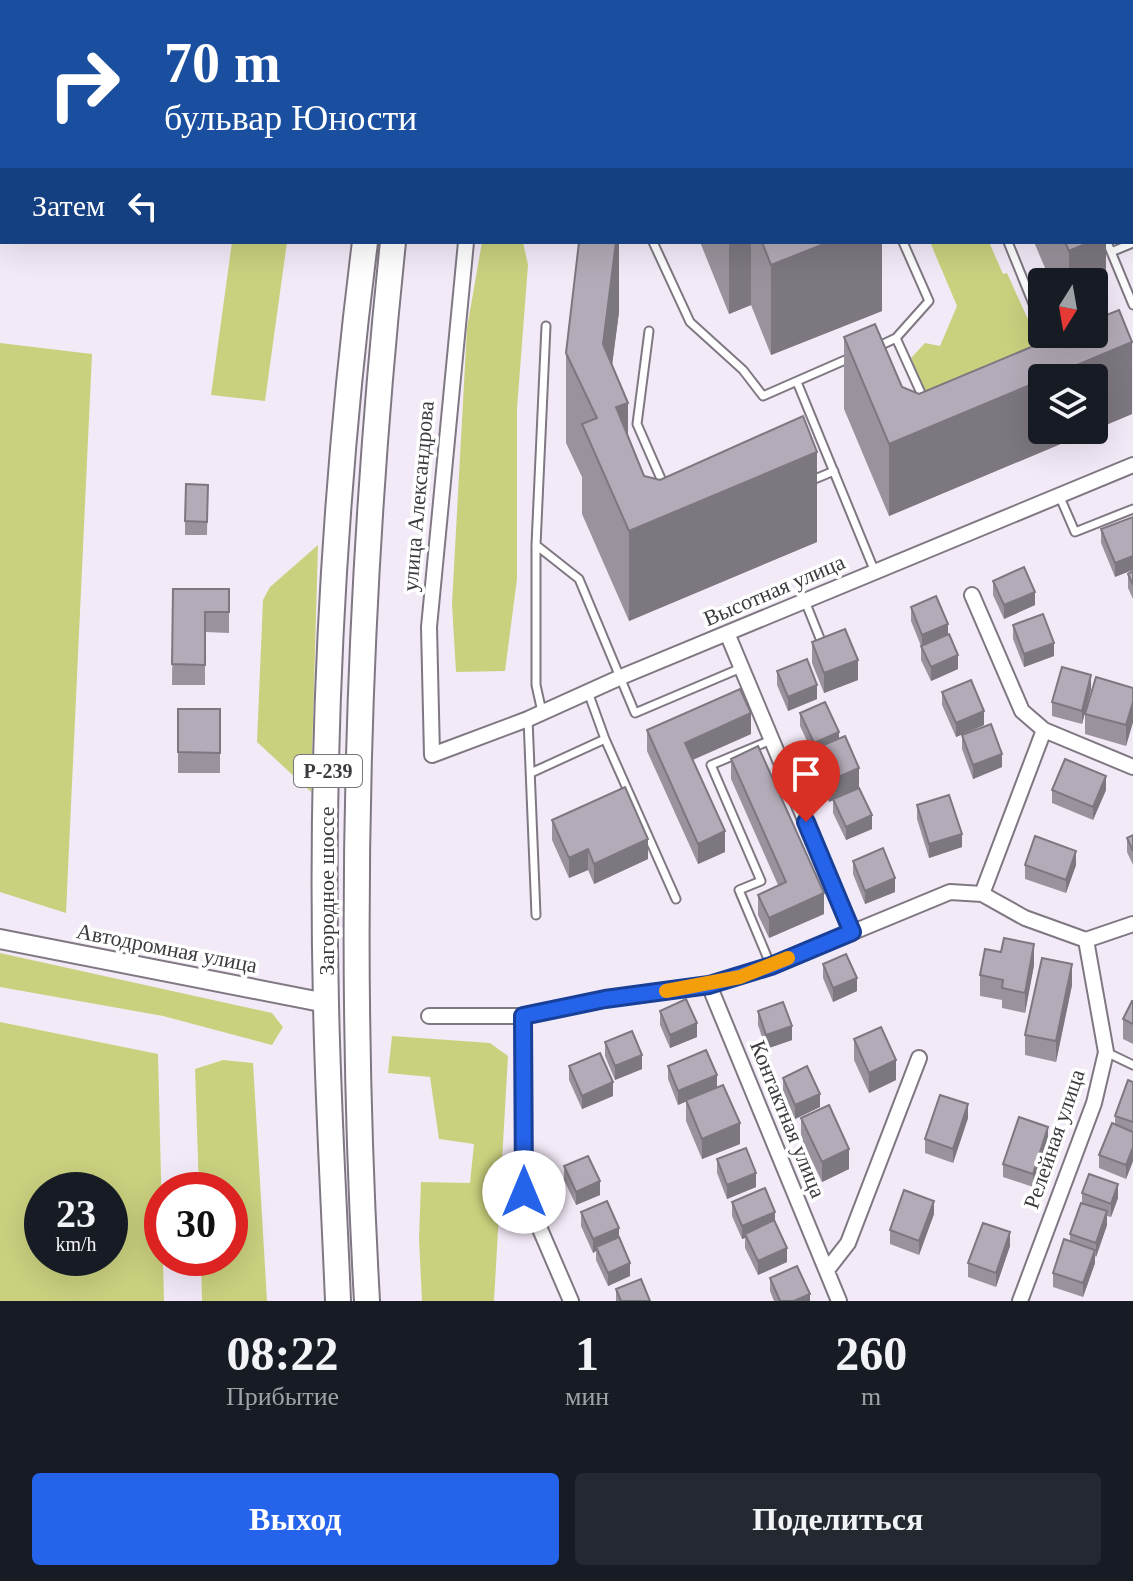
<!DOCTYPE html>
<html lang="ru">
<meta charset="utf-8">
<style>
:root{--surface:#171b24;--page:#242831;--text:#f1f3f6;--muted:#9ea1a6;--accent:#2563eb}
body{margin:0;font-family:"Times New Roman",serif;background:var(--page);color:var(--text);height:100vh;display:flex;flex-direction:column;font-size:30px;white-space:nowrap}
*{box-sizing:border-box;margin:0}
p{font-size:26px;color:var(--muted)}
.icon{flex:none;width:44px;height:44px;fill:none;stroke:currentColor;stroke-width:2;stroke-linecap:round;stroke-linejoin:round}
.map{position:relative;height:1301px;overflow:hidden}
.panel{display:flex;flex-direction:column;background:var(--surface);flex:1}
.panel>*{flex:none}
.guide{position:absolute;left:0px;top:0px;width:1134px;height:244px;box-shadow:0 8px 32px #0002;background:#1a4fa0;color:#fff;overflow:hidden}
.needle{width:52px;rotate:191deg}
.tools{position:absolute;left:1028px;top:268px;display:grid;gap:16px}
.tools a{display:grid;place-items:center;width:80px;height:80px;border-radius:8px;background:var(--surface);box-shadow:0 8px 32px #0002;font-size:40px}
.speed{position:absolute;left:24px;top:1172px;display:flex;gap:16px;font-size:40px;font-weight:700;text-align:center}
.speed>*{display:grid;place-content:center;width:104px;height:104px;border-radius:50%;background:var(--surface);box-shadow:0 8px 32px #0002;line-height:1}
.speed small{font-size:20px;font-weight:400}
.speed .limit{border:12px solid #d22;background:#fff;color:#111}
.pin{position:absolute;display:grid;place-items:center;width:68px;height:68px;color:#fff;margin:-82px -34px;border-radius:50% 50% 50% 0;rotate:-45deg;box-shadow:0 0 8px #0007}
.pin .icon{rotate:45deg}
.me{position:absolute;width:88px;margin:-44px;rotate:0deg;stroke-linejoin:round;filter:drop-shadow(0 0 6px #0008)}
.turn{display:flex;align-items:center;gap:28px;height:168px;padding:0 32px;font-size:36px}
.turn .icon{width:104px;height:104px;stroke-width:2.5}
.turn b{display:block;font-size:56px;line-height:68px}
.then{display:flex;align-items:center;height:76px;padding:0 32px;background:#0003;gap:16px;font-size:30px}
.eta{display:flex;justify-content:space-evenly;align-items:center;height:136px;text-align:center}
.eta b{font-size:48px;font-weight:700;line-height:56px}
.button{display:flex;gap:16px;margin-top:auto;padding:16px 32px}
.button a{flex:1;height:92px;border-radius:8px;background:var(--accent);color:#fff;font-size:32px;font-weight:700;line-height:92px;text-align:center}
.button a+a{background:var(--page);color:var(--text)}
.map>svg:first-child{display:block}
.green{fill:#cad17e;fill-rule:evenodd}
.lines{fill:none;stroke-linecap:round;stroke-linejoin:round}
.lane-casing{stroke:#7f7883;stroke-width:11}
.street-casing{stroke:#7f7883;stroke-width:18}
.secondary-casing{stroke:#7f7883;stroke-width:22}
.highway-casing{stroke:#7f7883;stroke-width:28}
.lane{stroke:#fff;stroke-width:7}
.street{stroke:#fff;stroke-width:14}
.secondary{stroke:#fff;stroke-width:18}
.highway{stroke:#fff;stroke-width:24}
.wall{fill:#9a939d}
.shaded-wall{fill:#7d7880}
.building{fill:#b3abb7;stroke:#7d7880;stroke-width:2}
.route-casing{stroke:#184099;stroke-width:20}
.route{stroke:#2563eb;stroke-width:14}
.slow{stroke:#f59e0b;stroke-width:14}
.labels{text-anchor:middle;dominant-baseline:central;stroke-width:7;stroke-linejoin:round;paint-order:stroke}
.shield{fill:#fff;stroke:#787679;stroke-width:2}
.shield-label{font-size:20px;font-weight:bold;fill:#3e3b40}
.street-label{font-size:22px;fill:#3e3b40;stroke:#fff}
</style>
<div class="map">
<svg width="1133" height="1301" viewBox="0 0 1133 1301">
<rect width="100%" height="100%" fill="#f3eaf7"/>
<path class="green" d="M0,0H218L2,2V108Z
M232,242H287L265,401L211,395Z
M482,242H523L528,265L517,409V579L505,671L456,672L452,604L467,328Z
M930,242H989L1003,274L1007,273L1044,355L931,406L911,358L925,343L940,346L957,306Z
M0,343L92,354L66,913L0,892Z
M318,545L311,792L257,742L263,600L270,587Z
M0,953L272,1013L283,1027L272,1045L163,1016L0,987Z
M0,1022L158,1054L164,1301H0ZM42,1190H110V1258H42Z
M392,1036L490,1043L508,1056L494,1301H422L419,1239L421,1182L470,1183L474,1144L439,1139L430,1077L388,1073Z
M223,1060L253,1063L267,1301H202L201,1258H230V1190H199L195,1069Z"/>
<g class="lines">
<defs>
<path id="lane" d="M551,2V0
M580,2V0
M732,2L737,0
M653,242L690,322L743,370L763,396L852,357
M1008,242L1042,326
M1107,242L1133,305
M1111,252L1133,243
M649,331L637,424L665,488
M896,338L925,402
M875,348L896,338L929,301L903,242
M797,382L875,572
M810,481L834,471
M1059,495L1075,532L1133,509
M536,545L579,579L635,713L741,668
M805,601L821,641
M542,712L536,685V545L546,326
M528,719L536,915
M605,739L676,899
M533,772L605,739L588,692
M771,966L739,890L761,881L711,765L771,740
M1106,1052L1133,1065"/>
<path id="street" d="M513,2V0
M466,242L429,627L432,755L528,719L621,677L1133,465
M972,595L1022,711L1044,730L1133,767
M727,633L852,932
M982,894L1044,730
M709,985L839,1301
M429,1016H523L605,999L709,985L771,966L950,892L982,894L1025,918L1086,940L1133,924
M523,1016L524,1192L571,1301
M827,1270L848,1243L919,1058
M1020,1301L1094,1103L1106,1052L1086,940"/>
<path id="secondary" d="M0,939L326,1003"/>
<path id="highway" d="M394,2V0
M421,2V0
M338,1301C334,1202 328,1103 326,1004C320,750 333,494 365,242
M367,1301C347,948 356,594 393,242"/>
</defs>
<use href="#lane" class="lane-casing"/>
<use href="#street" class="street-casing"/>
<use href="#secondary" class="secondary-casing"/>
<use href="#highway" class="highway-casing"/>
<use href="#lane" class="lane"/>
<use href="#street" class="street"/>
<use href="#secondary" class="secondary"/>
<use href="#highway" class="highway"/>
</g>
<path class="wall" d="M612,0H670L671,2H612Z
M619,242V312L612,365L628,436L644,476L817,542L629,621L582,514V477L566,443V353Z
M700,242H882V311L771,355L751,305L729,314Z
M1034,242H1106V307L1094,313V282H1051Z
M844,337L902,387L919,394L1132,414L889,516L844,409Z
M208,485L207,535H185V521Z
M1133,517L1115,577L1101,543V529Z
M1133,571V599L1128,588V574Z
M993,581L1035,605L1004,619L993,595Z
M173,589H229V633L205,632V685H172Z
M911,607L948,635L958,669L931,681L921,660V646L911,621Z
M1013,625L1054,656L1024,667L1013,639Z
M812,642L858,680L824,693L812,663Z
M777,671L817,699L788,711L777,685Z
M1133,688V722L1126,746L1085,734V714Z
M1091,689L1082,724L1052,716V702Z
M942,692L984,725L956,737L942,705Z
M178,709H220V773H178Z
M800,713L839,738L859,788L872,829L846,840L833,813V800L829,802L814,769V756L800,726Z
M647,730L751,734L693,760L725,852L698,864L647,751Z
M962,735L1002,767L973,779L962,749Z
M731,759L824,914L769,938L758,915V895L778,885L731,779Z
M1052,790H1106L1093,820L1052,803Z
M917,805L962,847L929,858L917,819Z
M552,820L648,859L594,884L588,870L569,878L552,840Z
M1133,835V865L1127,852V838Z
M853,861L895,892L865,904L853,874Z
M1025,865H1076L1066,893L1025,879Z
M823,964L857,991L833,1002L823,978Z
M1034,965L1025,1013L1002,1008V1000L980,996V975Z
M1072,985L1056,1062L1025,1055V1035Z
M1133,1001V1044L1123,1039V1019Z
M660,1011L697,1037L670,1048L660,1025Z
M758,1011L792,1040L766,1049L758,1025Z
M854,1039L896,1080L869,1093L854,1060Z
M605,1042L642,1069L615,1080L605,1056Z
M569,1066L613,1096L582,1109L569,1080Z
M668,1066L717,1088L740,1144L702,1159L686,1121V1101L678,1105L668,1079Z
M783,1078L820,1107L795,1119L783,1091Z
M1133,1082V1161L1126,1179L1099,1168V1155L1115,1125V1116Z
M801,1118L849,1169L822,1182L801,1138Z
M968,1118L953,1163L925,1153V1139Z
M1048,1140L1033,1187L1003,1177V1164Z
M717,1159L756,1187L727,1199L717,1173Z
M564,1166L600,1195L576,1205L564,1180Z
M1082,1193L1118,1198L1111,1217L1107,1216V1225L1096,1257L1095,1256V1263L1083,1297L1053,1287V1273L1070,1241V1234L1082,1203Z
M732,1202L775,1221L787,1262L758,1275L745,1248V1238L742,1239L732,1216Z
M581,1212L619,1237L630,1276L608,1286L596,1260V1251L593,1253L581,1226Z
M934,1214L919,1255L890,1244V1230Z
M1010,1246L996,1287L968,1277V1263Z
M770,1278L810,1301H774L770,1291Z
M616,1289L650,1301H616Z"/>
<path class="shaded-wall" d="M616,242H619V312L603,434V344Z
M729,242H751V305L729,314Z
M829,242H882V311L771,355V265Z
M1090,242H1106V307L1094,313V282H1069V251Z
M1132,342V414L889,516V444L1042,380V430H1094V378H1046Z
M628,403V493L616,407Z
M817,452V542L629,621V531Z
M1133,556V570L1115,577V563Z
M1035,592V605L1004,619V605Z
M948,624V638L922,648V635Z
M1054,643V656L1024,667V654Z
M958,655V669L931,681V667Z
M858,660V680L824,693V673Z
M1091,675V689L1082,724V711Z
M817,685V699L788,711V697Z
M1133,702V722L1126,746V725Z
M984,711V725L956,737V723Z
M751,713V734L685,763V743Z
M839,732V745L814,749V757V743Z
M1002,754V767L973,779V765Z
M859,768V788L829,802V781Z
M1106,776V790L1093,820V807Z
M872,815V829L846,840V827Z
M725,831V852L698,864V844Z
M962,834V847L929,858V844Z
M648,839V859L594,884V864Z
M588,849V870L569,878V858Z
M1076,851V865L1066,893V880Z
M895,878V892L865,904V891Z
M824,893V914L769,938V918Z
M1034,944V965L1025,1013V993Z
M1072,964V985L1056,1062V1041Z
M857,978V991L833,1002V988Z
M697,1023V1037L670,1048V1035Z
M792,1026V1040L766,1049V1035Z
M642,1055V1069L615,1080V1066Z
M896,1060V1080L869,1093V1073Z
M717,1075V1089L678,1105V1091Z
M613,1082V1096L582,1109V1096Z
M820,1094V1107L795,1119V1105Z
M968,1104V1118L953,1163V1149Z
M740,1123V1144L702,1159V1139Z
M1048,1127V1140L1033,1187V1174Z
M1133,1147V1161L1126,1179V1165Z
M849,1149V1169L822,1182V1162Z
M756,1173V1187L727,1199V1185Z
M600,1181V1195L576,1205V1192Z
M1118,1184V1198L1111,1217V1204Z
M934,1201V1214L919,1255V1241Z
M1107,1211V1225L1096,1257V1243Z
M775,1212V1225L745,1234V1238L742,1239V1226Z
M619,1228V1242L596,1247V1251L593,1253V1239Z
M1010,1232V1246L996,1287V1273Z
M787,1248V1262L758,1275V1261Z
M1095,1250V1263L1083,1297V1283Z
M630,1263V1276L608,1286V1273Z
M810,1294V1301H794Z"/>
<path class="building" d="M636,0H670L671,2H637Z
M579,242H616L603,344L628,403L616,407L644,476L660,480L803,416L817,452L629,531L582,424L597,418L566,353Z
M762,242H829L771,265Z
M1065,242H1090L1069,251Z
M1119,310L1132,342L1046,378H1042V380L889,444L844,337L875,324L902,387L919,394L1062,334H1094V320Z
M186,484L208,485L207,522L185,521Z
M1133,517V556L1115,563L1101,529Z
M1024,567L1035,592L1004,605L993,581Z
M1133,571V585L1128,574Z
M173,589H229V612H205V665L172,664Z
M936,596L948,624L922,635L911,607Z
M1043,614L1054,643L1024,654L1013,625Z
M845,629L858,660L824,673L812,642Z
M949,634L958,655L931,667L921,646Z
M807,659L817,685L788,697L777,671Z
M1062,667L1091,675L1082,711L1052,702Z
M1096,677L1133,688V702L1126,725L1085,714Z
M971,680L984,711L956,723L942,692Z
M740,689L751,713L685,743L725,831L698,844L647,730Z
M825,702L839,732L814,743L800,713Z
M178,709H220V753L178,752Z
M991,724L1002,754L973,765L962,735Z
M845,736L859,768L829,781L814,749Z
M758,746L824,893L769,918L758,895L786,882L731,759Z
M1065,759L1106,776L1093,807L1052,790Z
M625,787L648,839L594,864L588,849L569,858L552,820Z
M859,788L872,815L846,827L833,799Z
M949,795L962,834L929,844L917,805Z
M1133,835V851L1127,838Z
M1035,836L1076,851L1066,880L1025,865Z
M883,848L895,878L865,891L853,861Z
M1004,938L1034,944L1025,993L1002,988L1003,980L980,975L985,949L1001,952Z
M846,954L857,978L833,988L823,964Z
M1042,958L1072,964L1056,1041L1025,1035Z
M686,999L697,1023L670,1035L660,1011Z
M1132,1001H1133V1024L1123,1019Z
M783,1002L792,1026L766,1035L758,1011Z
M881,1027L896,1060L869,1073L854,1039Z
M632,1031L642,1055L615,1066L605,1042Z
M706,1050L717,1075L678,1091L668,1066Z
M600,1053L613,1082L582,1096L569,1066Z
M807,1066L820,1094L795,1105L783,1078Z
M1128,1080L1133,1082V1122L1115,1116Z
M723,1085L740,1123L702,1139L686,1100Z
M940,1095L968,1104L953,1149L925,1139Z
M829,1105L849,1149L822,1162L801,1118Z
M1019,1117L1048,1127L1033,1174L1003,1164Z
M1112,1123L1133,1132V1147L1126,1165L1099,1155Z
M746,1148L756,1173L727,1185L717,1159Z
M588,1156L600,1181L576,1192L564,1166Z
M1089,1174L1118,1184L1111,1204L1082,1193Z
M765,1188L775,1212L742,1226L732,1202Z
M904,1190L934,1201L919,1241L890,1230Z
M607,1201L619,1228L593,1239L581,1212Z
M1081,1203L1107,1211L1096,1243L1070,1234Z
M774,1220L787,1248L758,1261L745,1234Z
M983,1223L1010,1232L996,1273L968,1263Z
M619,1237L630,1263L608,1273L596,1247Z
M1064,1239L1095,1250L1083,1283L1053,1273Z
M797,1266L810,1294L794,1301H780L770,1278Z
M641,1279L650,1301H621L616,1289Z"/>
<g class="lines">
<defs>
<path id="route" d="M524,1192L523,1016L605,999L709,985L771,966L852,932L806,822"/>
</defs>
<use href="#route" class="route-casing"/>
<use href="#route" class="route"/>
<path class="slow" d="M666,991L740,977L788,958"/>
</g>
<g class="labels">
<rect class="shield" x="294" y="755" width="68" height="32" rx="6"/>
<g class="shield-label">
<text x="328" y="771">Р-239</text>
</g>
<g class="street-label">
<text transform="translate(418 496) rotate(-85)">улица Александрова</text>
<text transform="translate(774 590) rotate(-23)">Высотная улица</text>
<text transform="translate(326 891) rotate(-90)">Загородное шоссе</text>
<text transform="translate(167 948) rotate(11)">Автодромная улица</text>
<text transform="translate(788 1119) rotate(68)">Контактная улица</text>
<text transform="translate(1054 1139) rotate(-71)">Релейная улица</text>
</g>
</g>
</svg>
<div class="tools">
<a><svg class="needle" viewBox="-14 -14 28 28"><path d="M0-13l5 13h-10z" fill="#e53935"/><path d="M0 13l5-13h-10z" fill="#9ea1a6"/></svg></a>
<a><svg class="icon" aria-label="layers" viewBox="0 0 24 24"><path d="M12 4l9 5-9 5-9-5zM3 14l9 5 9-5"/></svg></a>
</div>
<div class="speed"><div>23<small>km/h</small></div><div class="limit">30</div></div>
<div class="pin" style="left:806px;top:822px;background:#d93025"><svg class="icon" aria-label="arrive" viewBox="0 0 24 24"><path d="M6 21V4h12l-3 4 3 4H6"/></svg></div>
<svg class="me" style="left:524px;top:1192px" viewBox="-20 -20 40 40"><circle r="19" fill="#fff"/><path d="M0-13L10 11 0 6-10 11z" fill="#2563eb"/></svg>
<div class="guide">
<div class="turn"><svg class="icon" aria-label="right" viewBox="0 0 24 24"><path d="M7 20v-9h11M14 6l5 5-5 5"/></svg><div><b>70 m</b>бульвар Юности</div></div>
<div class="then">Затем<svg class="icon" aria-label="left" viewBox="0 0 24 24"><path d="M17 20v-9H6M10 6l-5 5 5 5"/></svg></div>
</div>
</div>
<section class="panel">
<div class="eta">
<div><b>08:22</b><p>Прибытие</p></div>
<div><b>1</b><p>мин</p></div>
<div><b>260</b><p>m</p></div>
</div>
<div class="button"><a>Выход</a><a>Поделиться</a></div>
</section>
